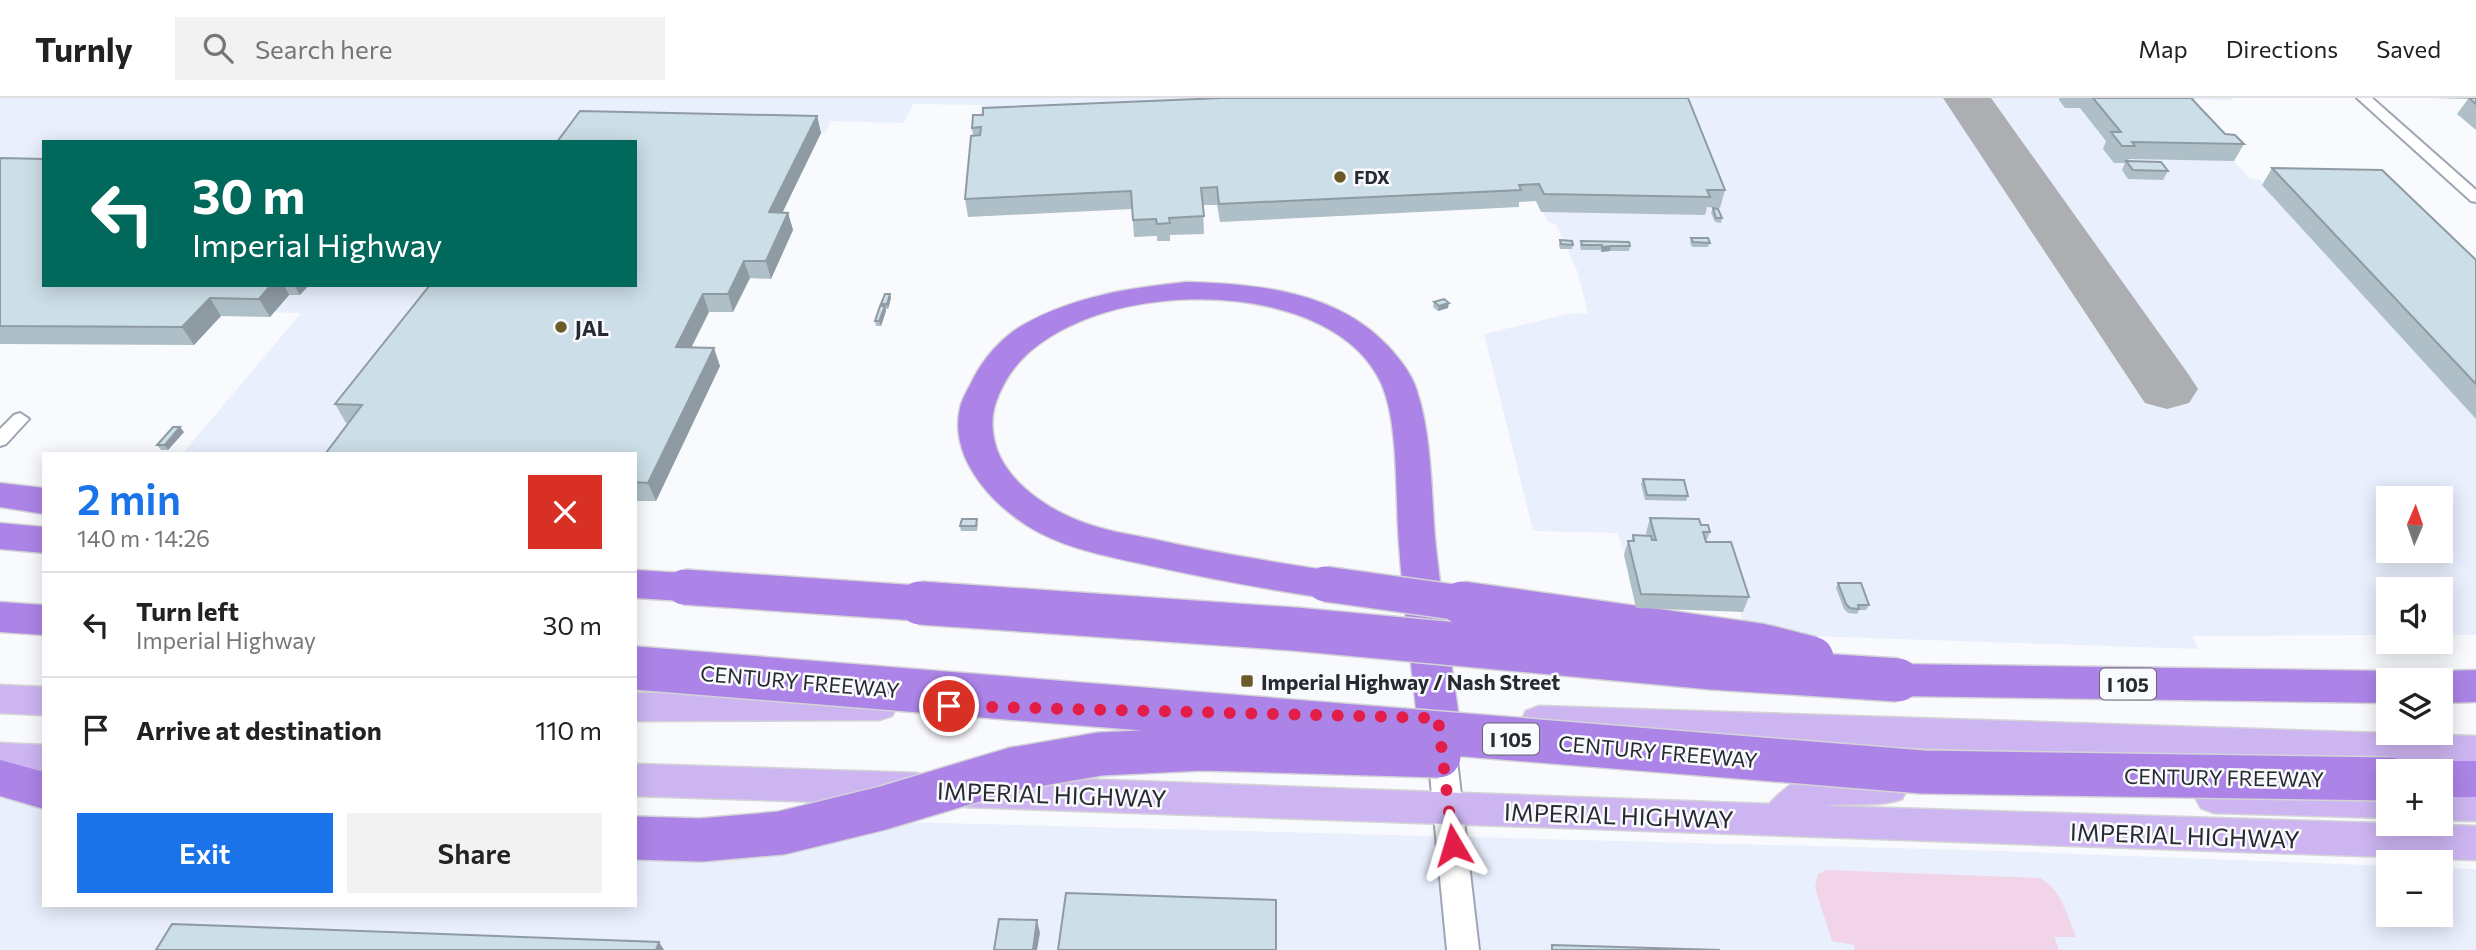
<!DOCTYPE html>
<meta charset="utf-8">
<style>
:root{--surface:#fff;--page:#f2f2f2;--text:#222;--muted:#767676;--line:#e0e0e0;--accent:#1a73e8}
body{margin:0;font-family:Commissioner,sans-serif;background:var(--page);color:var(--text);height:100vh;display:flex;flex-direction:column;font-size:26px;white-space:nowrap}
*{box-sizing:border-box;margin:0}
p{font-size:23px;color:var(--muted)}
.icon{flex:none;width:38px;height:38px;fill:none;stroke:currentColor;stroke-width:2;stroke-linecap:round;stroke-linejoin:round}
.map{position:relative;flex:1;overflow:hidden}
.drawer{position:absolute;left:42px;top:354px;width:595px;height:455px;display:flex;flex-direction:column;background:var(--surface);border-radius:0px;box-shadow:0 4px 18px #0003}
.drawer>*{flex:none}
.top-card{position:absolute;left:42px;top:42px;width:595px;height:147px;border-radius:0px;box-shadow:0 4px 18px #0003;background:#00695c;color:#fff;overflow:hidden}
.needle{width:46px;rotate:2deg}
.controls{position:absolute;left:2376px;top:388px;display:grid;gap:14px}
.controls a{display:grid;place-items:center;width:77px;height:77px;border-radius:0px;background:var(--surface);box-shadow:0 4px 18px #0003;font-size:35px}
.pin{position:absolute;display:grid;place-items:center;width:60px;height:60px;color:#fff;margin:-30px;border:4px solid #fff;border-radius:50%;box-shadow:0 2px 7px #0007}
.me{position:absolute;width:77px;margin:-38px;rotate:353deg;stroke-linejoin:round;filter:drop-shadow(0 0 5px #0008)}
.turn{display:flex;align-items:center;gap:24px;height:147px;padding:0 35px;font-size:32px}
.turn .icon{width:91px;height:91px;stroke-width:2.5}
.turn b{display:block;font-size:49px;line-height:60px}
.round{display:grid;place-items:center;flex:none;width:74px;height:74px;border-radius:0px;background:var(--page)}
.summary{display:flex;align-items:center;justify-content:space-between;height:119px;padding:0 35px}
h1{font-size:42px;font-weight:600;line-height:52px;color:var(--accent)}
.cta{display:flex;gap:14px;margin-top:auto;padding:14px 35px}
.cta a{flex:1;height:80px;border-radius:0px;background:var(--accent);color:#fff;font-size:28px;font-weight:600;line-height:80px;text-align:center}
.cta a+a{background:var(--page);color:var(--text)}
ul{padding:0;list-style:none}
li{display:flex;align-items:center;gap:21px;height:105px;padding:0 35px;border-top:2px solid var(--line)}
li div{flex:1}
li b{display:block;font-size:26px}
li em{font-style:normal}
header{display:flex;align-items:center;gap:42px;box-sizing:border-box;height:98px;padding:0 35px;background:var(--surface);border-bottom:2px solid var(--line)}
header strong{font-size:33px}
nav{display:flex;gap:38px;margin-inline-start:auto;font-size:24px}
.search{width:490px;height:63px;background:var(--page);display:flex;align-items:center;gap:18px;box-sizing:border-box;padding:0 24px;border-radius:0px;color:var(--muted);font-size:26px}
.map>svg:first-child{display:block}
.built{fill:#e9effd;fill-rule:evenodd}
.green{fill:#f2d4e9}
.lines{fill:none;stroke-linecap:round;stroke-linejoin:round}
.taxiway{fill:#acaeb2;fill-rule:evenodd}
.minor-casing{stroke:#9ea5b4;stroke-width:4}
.tertiary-casing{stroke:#9ea5b4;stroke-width:4}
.primary-casing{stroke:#d4d4d6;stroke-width:3}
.motorway-casing{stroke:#d4d4d6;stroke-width:3}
.minor{fill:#fff;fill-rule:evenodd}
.tertiary{fill:#fff;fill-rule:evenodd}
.primary{fill:#cdb5f1;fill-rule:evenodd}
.motorway{fill:#ac84e8;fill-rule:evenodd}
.motorway-bridge-far1-casing{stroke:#d4d4d6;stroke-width:38;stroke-linecap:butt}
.motorway-bridge-casing{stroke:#d4d4d6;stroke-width:46;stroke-linecap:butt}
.motorway-bridge-far1{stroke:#ac84e8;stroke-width:35}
.motorway-bridge{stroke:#ac84e8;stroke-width:43}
.wall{fill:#afbfc7}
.shaded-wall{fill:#8f9ba2}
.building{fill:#ccdee7;stroke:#8f9ba2;stroke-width:2}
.route{stroke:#e11d48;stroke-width:12;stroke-dasharray:0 21.6}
.poi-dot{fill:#6b5a28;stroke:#f9fafe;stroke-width:2.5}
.labels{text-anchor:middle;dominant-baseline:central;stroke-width:5;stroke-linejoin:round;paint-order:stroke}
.far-poi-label{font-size:18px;font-weight:bold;fill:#272a30;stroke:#f9fafe;text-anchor:start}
.shield{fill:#f9fafe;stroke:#66686e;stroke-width:2}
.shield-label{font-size:19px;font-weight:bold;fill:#272a30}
.poi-label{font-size:21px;font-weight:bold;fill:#272a30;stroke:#f9fafe;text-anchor:start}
.street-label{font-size:21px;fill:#272a30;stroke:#f9fafe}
.near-street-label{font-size:24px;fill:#272a30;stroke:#f9fafe}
</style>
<header>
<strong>Turnly</strong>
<div class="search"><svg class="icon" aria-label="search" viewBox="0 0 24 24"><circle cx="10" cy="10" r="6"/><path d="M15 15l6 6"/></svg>Search here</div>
<nav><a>Map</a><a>Directions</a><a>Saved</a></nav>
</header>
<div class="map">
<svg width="2476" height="852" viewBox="0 0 2476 852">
<rect width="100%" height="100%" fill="#f9fafe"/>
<path class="built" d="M0,0H2231L2233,2L2178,1L2250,81L2260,82L2268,89L2476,196V537H2441V492H2389V537L2192,538L2198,551L1747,536L1724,462L1626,459L1617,435L1533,433L1484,236L1568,216L1588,215L1578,175L1556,126L1548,124L1533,95L980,16L981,7L913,6L904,25L831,23L825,35L580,44H44V142H0ZM2389,401H2441V453H2389Z
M290,187H478L358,355H183L301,215L266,214Z
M0,700L44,702V807H635V717L2002,753L2389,768V817H2441V770L2476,771V852H0Z"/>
<path class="green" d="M1826,772L2040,780C2062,792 2067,818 2076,839H2054L2059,852H1855L1854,847L1832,843L1815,790L1818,776Z"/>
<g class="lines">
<path class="taxiway" d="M1943,0H1991L2189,277L2198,291L2189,305L2167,311L2145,305Z"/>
<defs>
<path id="minor" d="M2357,0H2372L2476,92V104L2471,103Z
M20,315L29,321L6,346L0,348V331L14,317Z"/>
<path id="tertiary" d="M1441,633L1451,637L1455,645L1479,852H1447L1427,645L1431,637Z"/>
<path id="primary" d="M0,587L44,589V617L0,615Z
M879,594L892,598L897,608L892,618L879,622L635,623V595Z
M1539,608L2476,638V668L1539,638L1526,633L1521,623L1526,613Z
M0,645L44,647V677L0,675Z
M635,666L917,675L930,680L936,691L930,702L917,707L635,698Z
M1848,673L1889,674L1902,679L1908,690L1902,701C1878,710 1850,704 1825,708L2476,728V762L965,709L952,704L946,693L952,682L965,677L1769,706C1800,674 1806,679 1848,673Z
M2214,683L2389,688V720L2214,715L2201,710L2195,699L2201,688Z
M2441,690L2476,691V723L2441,722Z"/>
<path id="motorway" d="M1186,184C1258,186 1336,193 1388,248C1400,261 1412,276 1417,293C1432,339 1431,392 1435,440C1441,500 1451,560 1459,620L1453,632L1438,637L1423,632L1417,620C1411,562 1403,504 1399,446C1395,400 1400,318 1378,279C1319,169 1057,179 1003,288C994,306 990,320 994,340C1001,379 1042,408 1077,422C1101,432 1127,436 1153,441C1210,454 1267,463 1325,472L1339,476L1344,486L1339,496L1325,500C1265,491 1206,480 1147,467C1106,458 1062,450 1026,427C989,403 949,358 960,310C962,300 969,290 973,281C984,260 1002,239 1023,227C1074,198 1130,190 1186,184Z
M0,385L44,390V416L0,409Z
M0,425L44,429V455L0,451Z
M635,472L684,475L698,479L703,489L698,499L684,503L635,500Z
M0,504L44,507V537L0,534Z
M1898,566L2389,573L2404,578L2406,583H2389V605L1898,598L1884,593L1878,582L1884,571Z
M2476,572V604L2441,605V583H2424L2426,578L2441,573Z
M0,662L44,674V711L0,698Z
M2441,663H2476V699H2441V674H2423L2426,668Z"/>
</defs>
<use href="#minor" class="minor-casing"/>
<use href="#tertiary" class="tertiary-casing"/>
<use href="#primary" class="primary-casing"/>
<use href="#motorway" class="motorway-casing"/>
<use href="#minor" class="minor"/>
<use href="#tertiary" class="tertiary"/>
<use href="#primary" class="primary"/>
<use href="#motorway" class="motorway"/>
<defs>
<path id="motorway-bridge-far1" d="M1325,486L1475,507
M684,489L946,507"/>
<path id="motorway-bridge" d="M920,505L1294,531L1712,570L1898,582
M1462,505L1760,547L1812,560
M635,570L1923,674L2389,681
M635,740L701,742L781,735L883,710L1013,671L1100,656L1202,651L1439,658"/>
</defs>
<use href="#motorway-bridge-far1" class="motorway-bridge-far1-casing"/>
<use href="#motorway-bridge" class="motorway-bridge-casing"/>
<use href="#motorway-bridge-far1" class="motorway-bridge-far1"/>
<use href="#motorway-bridge" class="motorway-bridge"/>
</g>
<path class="wall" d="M2059,0H2194L2193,2L2225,36L2244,46L2234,63L2129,61L2128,63L2168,73L2163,82L2128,81L2122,72L2125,65H2114L2103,51L2106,43L2080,10H2065L2059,2Z
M2433,0H2476V32L2457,16L2468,1Z
M973,17L1725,92L1720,110L1707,109L1705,117L1541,114L1536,103L1519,104V109L1220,124L1217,107H1203L1204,136L1170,137V143H1157V138L1134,139L1132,111L968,119L965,101L973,38L972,30Z
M817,18L821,35L782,115H788L793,132L771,181L750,180L733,214H709L691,250L720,268L656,403H635V355L346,325L335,306Z
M0,61L44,187H309L300,197H289L270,219L221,218L194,247L0,246Z
M2272,70L2476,162V321L2262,87Z
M1713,110L1722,120L1721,125L1715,124L1711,115Z
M1691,140L1710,145L1708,149H1692L1690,145Z
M1560,142L1573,147L1572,151H1560L1559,147Z
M1581,143L1630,148L1629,153H1610L1601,154V152H1581L1580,148Z
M891,200L888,211H885L886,213L881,228H876L875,223L881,208V206Z
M1434,204L1448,210L1438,213L1433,209Z
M184,334L168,352H161L157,347Z
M1643,381L1688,398L1686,403L1645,402L1641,386Z
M1650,420L1701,427L1710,434L1706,444L1749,499L1743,514L1636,510L1624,457L1628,443H1631L1633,437H1647L1646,435Z
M978,426L977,433H961L960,428Z
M1838,485L1869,507L1866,512H1859L1857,516L1848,515L1844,511L1836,490Z"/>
<path class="shaded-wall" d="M817,18L821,35L774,132L769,114Z
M788,115L793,132L771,181L766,163Z
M1611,148L1610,153L1601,154L1602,149Z
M744,163L750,180L733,214L728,196Z
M271,187H284L289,197L270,219L259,201Z
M294,187H309L300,197Z
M703,196L709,214L682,268L676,249Z
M890,196L891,200L888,211L887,206Z
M210,200L221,218L194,247L182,229Z
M1449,205L1448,210L1438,213L1439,208Z
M885,208L886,213L881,228L879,223Z
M714,250L720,268L656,403L648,385Z
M180,329L184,334L168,352L165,347Z
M1037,822L1040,835L1037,852H1033Z
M659,844L664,852H656Z"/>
<path class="building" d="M1222,0H1688L1725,92H1707L1710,99L1544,96L1539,86L1519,87L1521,92L1219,106L1217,89L1201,90L1204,118L1169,120L1170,125L1157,126L1156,121L1133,122L1131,93L965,101L971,38L980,37L981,29L972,30L973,17H983V10Z
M2093,0H2191L2225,36L2235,37L2244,46L2132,44L2135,48H2122L2111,34H2121Z
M2469,0H2476V6Z
M580,13L817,18L769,114L788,115L766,163H744L728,196H703L676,249L714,250L648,385L635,384V355H326L362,307L335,306L430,187H635V44H557Z
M1,60L44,61V187H271L259,201L210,200L182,229L0,228V61Z
M2126,63L2161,64L2168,73L2133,72Z
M2272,70L2382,72L2476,162V286Z
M1713,110L1718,111L1722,120H1716Z
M1691,140H1708L1710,145L1693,144Z
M1560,142L1572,143L1573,147L1561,146Z
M1581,143L1629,144L1630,148H1611L1602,149V147H1582Z
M885,196H890L887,206H881Z
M1444,201L1449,205L1439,208L1434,204Z
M880,208H885L879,223H875Z
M173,329H180L165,347H157Z
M1643,381L1684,382L1688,398L1647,397Z
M1650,420L1699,421L1701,427H1708L1710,434H1703L1706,444H1731L1749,499L1641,496L1628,443H1634L1633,437L1651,438L1652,442H1656Z
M962,421H977L976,428H960Z
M1838,485H1861L1869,507H1858L1859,511L1850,510L1846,506Z
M1066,795L1276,802V852H1058Z
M999,821L1037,822L1033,852H994Z
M172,826L659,844L656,852H156Z
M1552,847L1720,852H1552Z"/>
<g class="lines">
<path class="route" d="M949,608L1438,620L1453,747"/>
</g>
<g class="poi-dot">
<circle cx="1340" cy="79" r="7"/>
<circle cx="561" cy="229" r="7"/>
<rect x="1240" y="576" width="14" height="14" rx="3.5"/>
</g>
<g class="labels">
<g class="far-poi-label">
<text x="1354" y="79">FDX</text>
</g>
<g class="shield">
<rect x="2100" y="570.5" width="56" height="31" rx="5"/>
<rect x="1483" y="625.5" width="56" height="31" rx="5"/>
</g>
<g class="shield-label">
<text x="2128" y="586">I 105</text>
<text x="1511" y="641">I 105</text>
</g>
<g class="poi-label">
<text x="575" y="229">JAL</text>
<text x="1261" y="583">Imperial Highway / Nash Street</text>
</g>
<g class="street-label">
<text transform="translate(800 583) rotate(5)">CENTURY FREEWAY</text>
<text transform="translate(1658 653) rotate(5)">CENTURY FREEWAY</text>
<text transform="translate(2224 679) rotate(1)">CENTURY FREEWAY</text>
</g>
<g class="near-street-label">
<text transform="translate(1052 696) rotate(2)">IMPERIAL HIGHWAY</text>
<text transform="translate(1619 717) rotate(2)">IMPERIAL HIGHWAY</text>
<text transform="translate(2185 737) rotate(2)">IMPERIAL HIGHWAY</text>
</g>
</g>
</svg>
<div class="controls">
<a><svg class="needle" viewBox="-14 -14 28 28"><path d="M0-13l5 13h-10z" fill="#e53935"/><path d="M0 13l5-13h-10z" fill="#767676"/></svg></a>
<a><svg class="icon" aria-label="sound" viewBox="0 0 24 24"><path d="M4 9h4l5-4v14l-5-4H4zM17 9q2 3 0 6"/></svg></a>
<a><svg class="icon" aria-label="layers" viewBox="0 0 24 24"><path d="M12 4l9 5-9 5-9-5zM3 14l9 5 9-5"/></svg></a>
<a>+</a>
<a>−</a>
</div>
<div class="pin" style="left:949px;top:608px;background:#d93025"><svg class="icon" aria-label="arrive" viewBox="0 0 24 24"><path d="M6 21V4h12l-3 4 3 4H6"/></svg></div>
<svg class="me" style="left:1453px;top:747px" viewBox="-20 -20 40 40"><path d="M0-17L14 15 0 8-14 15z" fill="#e11d48" stroke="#fff" stroke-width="4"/></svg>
<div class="top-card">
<div class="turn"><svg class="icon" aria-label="left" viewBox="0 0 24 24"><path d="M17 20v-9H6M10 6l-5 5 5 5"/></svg><div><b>30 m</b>Imperial Highway</div></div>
</div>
<section class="drawer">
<div class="summary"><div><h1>2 min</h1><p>140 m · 14:26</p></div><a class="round" style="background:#d93025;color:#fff"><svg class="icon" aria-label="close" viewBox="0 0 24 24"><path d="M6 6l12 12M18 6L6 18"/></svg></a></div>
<ul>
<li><svg class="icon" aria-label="left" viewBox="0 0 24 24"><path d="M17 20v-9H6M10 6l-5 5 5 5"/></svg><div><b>Turn left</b><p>Imperial Highway</p></div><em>30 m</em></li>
<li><svg class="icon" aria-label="arrive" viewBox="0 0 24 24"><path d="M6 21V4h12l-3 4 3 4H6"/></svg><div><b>Arrive at destination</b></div><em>110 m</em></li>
</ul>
<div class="cta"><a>Exit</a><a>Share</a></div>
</section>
</div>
